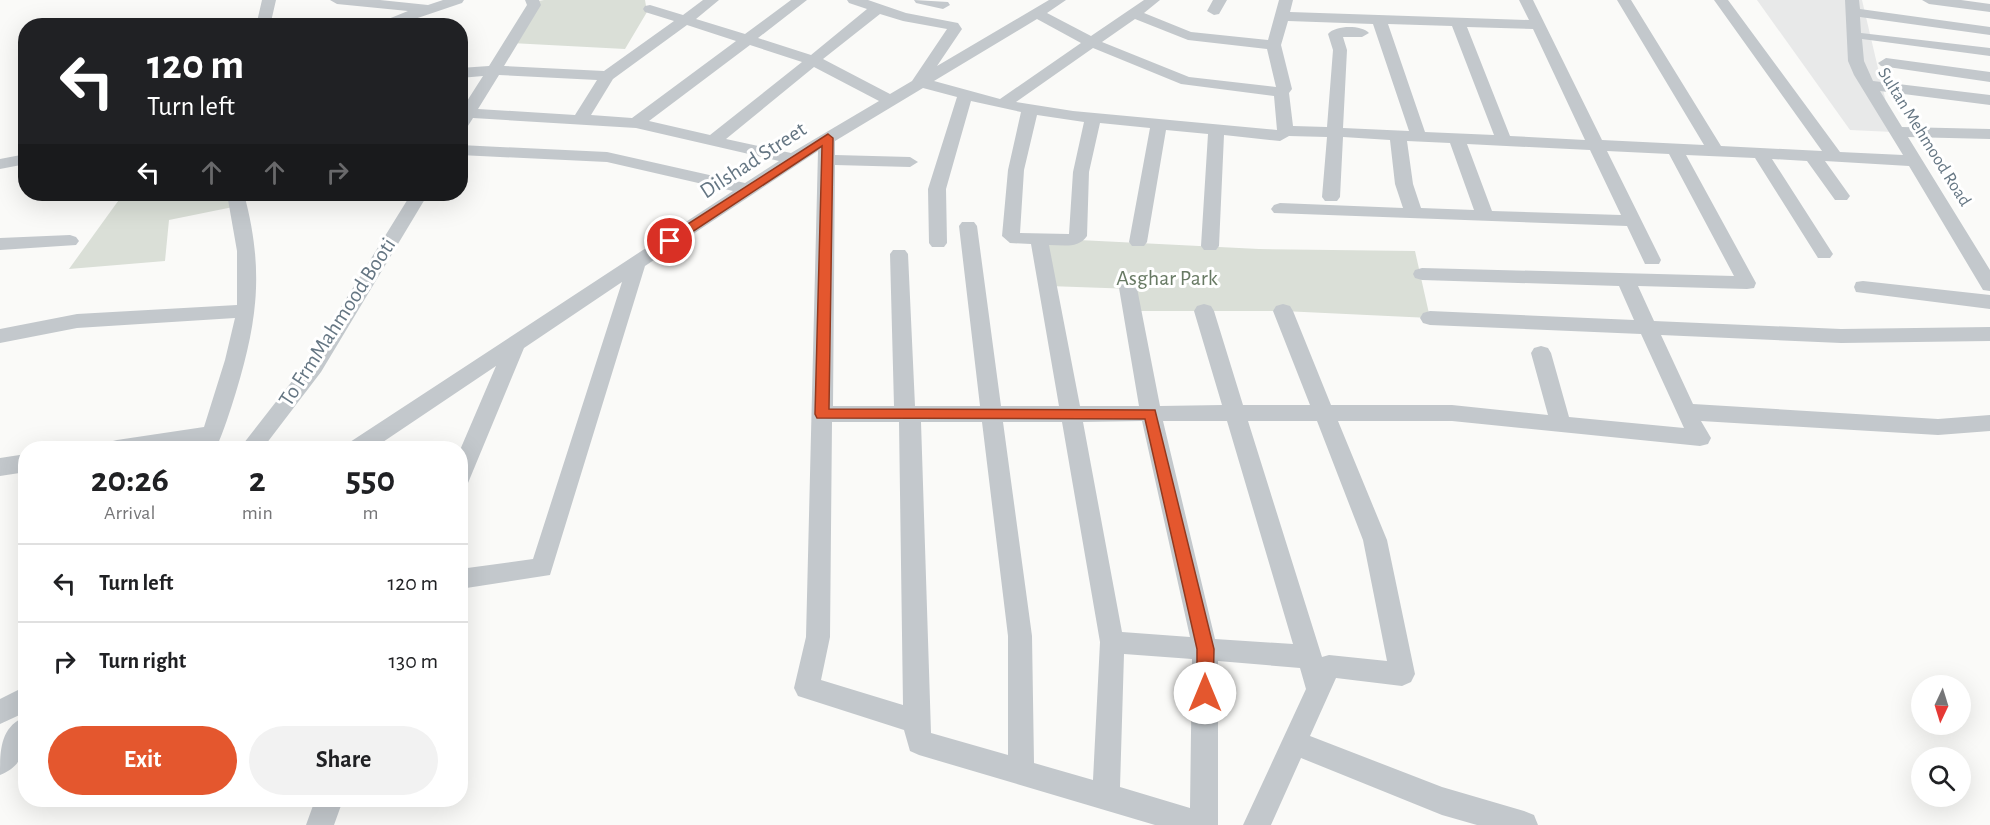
<!DOCTYPE html>
<style>
:root{--surface:#fff;--page:#f2f2f2;--text:#202124;--muted:#757577;--line:#e0e0e0;--accent:#e4572e}
body{margin:0;font-family:"Alegreya Sans",sans-serif;background:var(--page);color:var(--text);height:100vh;display:flex;flex-direction:column;font-size:22px;white-space:nowrap}
*{box-sizing:border-box;margin:0}
p{font-size:20px;color:var(--muted)}
.icon{flex:none;width:33px;height:33px;fill:none;stroke:currentColor;stroke-width:2;stroke-linecap:round;stroke-linejoin:round}
.map{position:relative;flex:1;overflow:hidden}
.details{position:absolute;left:18px;top:441px;width:450px;height:366px;display:flex;flex-direction:column;background:var(--surface);border-radius:24px;box-shadow:0 6px 24px #0002}
.details>*{flex:none}
.hud{position:absolute;left:18px;top:18px;width:450px;height:183px;border-radius:24px;box-shadow:0 6px 24px #0002;background:#202124;color:#fff;overflow:hidden}
.needle{width:39px;rotate:184deg}
.tools{position:absolute;left:1911px;top:675px;display:grid;gap:12px}
.tools a{display:grid;place-items:center;width:60px;height:60px;border-radius:50%;background:var(--surface);box-shadow:0 6px 24px #0002;font-size:30px}
.pin{position:absolute;display:grid;place-items:center;width:51px;height:51px;color:#fff;margin:-26px;border:3px solid #fff;border-radius:50%;box-shadow:0 2px 6px #0007}
.me{position:absolute;width:66px;margin:-33px;rotate:0deg;stroke-linejoin:round;filter:drop-shadow(0 0 4px #0008)}
.turn{display:flex;align-items:center;gap:21px;height:126px;padding:0 30px;font-size:27px}
.turn .icon{width:78px;height:78px;stroke-width:2.5}
.turn b{display:block;font-size:42px;line-height:51px}
.lanes{display:flex;align-items:center;height:57px;padding:0 30px;background:#0003;justify-content:center;gap:30px;direction:ltr}
.lanes .off{opacity:.35}
.eta{display:flex;justify-content:space-evenly;align-items:center;height:102px;text-align:center}
.eta b{font-size:36px;font-weight:600;line-height:42px}
.cta{display:flex;gap:12px;margin-top:auto;padding:12px 30px}
.cta a{flex:1;height:69px;border-radius:36px;background:var(--accent);color:#fff;font-size:24px;font-weight:600;line-height:69px;text-align:center}
.cta a+a{background:var(--page);color:var(--text)}
ul{padding:0;list-style:none}
li{display:flex;align-items:center;gap:18px;height:78px;padding:0 30px;border-top:2px solid var(--line)}
li div{flex:1}
li b{display:block;font-size:22px}
li em{font-style:normal}
.map>svg:first-child{display:block}
.built{fill:#e8e9e9}
.green{fill:#dadfd7}
.lines{fill:none;stroke-linecap:round;stroke-linejoin:round}
.minor{fill:#c3c8cc;fill-rule:evenodd}
.route{fill:#e4572e;stroke:#94391e;stroke-width:1.5}
.labels{text-anchor:middle;dominant-baseline:central;stroke-width:6;stroke-linejoin:round;paint-order:stroke}
.far-street-label{font-size:18px;fill:#657683;stroke:#fff}
.street-label{font-size:22px;fill:#657683;stroke:#fff}
.park-label{font-size:22px;fill:#687a64;stroke:#fff}
</style>
<div class="map">
<svg width="1990" height="825" viewBox="0 0 1990 825">
<rect width="100%" height="100%" fill="#fafaf8"/>
<path class="built" d="M1757,0H1862L1893,132L1850,130Z"/>
<path class="green" d="M544,0H645L647,12L625,49L511,43L533,2Z
M116,194H235L238,206L169,220L165,261L69,269L121,197Z
M1039,238L1259,249L1415,251L1430,318L1283,311H1139L1134,289L1048,286Z"/>
<g class="lines">
<path class="minor" d="M262,0H276L270,26H256Z
M330,0H380L428,5L443,0H464L462,3L394,26H371L408,11L337,4Z
M525,0H539L541,5L504,66L604,71L674,21L645,12L643,9L645,6L650,5L683,15L703,0H719L696,19L745,34L791,0H807L758,38L811,55L867,9L849,3L847,0H868L906,13L958,23L962,29L937,66L1049,0H1066L1047,13L1091,36L1144,0H1160L1144,13L1191,32L1268,40L1279,0H1293L1290,12L1529,20L1519,0H1533L1602,140L1704,145L1617,0H1631L1721,146L1822,151L1714,0H1728L1840,152L1903,155L1854,75L1848,61L1845,0H1859L1860,9L1990,27V35L1860,17L1861,33L1990,48V56L1862,39L1864,61L1873,81L1990,95V105L1880,91L1902,127L1990,129V139L1908,137L1990,270V291L1983,290L1909,166L1825,161L1850,196L1847,200H1835L1807,161L1772,159L1833,254L1830,258H1818L1755,158L1686,155L1756,283L1754,288L1747,289L1638,286L1654,321L1841,329L1990,327V341L1841,343L1661,335L1693,404L1938,419L1990,415V431L1938,435L1701,421L1711,438L1708,444L1700,446L1452,421H1338L1387,540L1415,674L1411,682L1402,686L1336,678L1310,736L1442,787L1524,811L1534,815L1538,825H1477L1442,815L1301,758L1271,825H1243L1306,689L1300,668L1218,661V825H1155L919,755L910,751L904,730L798,696L794,688L806,637L818,151L645,266L550,575L460,589V569L533,559L622,282L524,348L468,483L460,486V450L496,366L374,448H347L350,442L733,191L607,162L460,155V145L607,152L745,183L779,161L636,128L473,118L466,129L460,131V112L483,76L460,78V68L489,66L527,5ZM880,14L903,21L947,29L912,81L890,94L823,59ZM1037,19L1081,43L1000,99L934,81ZM1135,19L1188,40L1267,49L1276,87L1189,77L1102,42ZM1288,21L1373,24L1409,131L1343,128L1347,50L1343,37H1362L1369,33C1361,25 1336,25 1328,34L1333,50L1327,127L1293,126L1289,93L1292,89L1281,45ZM1388,24L1452,26L1494,135L1425,132ZM687,25L736,41L632,118L591,115L613,79ZM1467,27L1533,29L1585,140L1510,136ZM750,45L802,62L710,135L649,121ZM1093,48L1181,84L1274,96L1277,130L1073,111L1016,102ZM814,67L879,101L791,153L726,139ZM499,75L597,80L575,115L478,109ZM923,88L957,97L928,189L929,243L932,247H944L947,243L946,189L971,101L1021,112L1008,170L1002,236L1010,243L1031,244L1059,406H1001L977,226L974,222H962L959,226L980,406H915L908,254L905,250H893L890,254L894,406H833L835,165L910,167L918,162L910,157L835,155V141ZM1037,115L1084,122L1073,172L1069,234L1020,233L1024,170ZM1100,123L1150,128L1129,242L1132,246H1144L1147,242L1166,130L1208,134L1201,246L1204,250H1216L1219,246L1224,135L1280,141L1289,136L1327,137L1322,197L1325,201H1337L1340,197L1343,137L1390,140L1395,184L1403,208L1280,203L1274,205L1271,209L1274,213L1627,226L1645,264H1659L1661,260L1607,151L1669,154L1734,276L1422,268L1415,270L1413,274L1415,278L1422,280L1619,286L1634,320L1430,311L1423,313L1420,318L1423,323L1430,325L1641,334L1684,428L1569,417L1551,353L1548,348L1541,346L1534,348L1531,353L1548,415L1452,405H1331L1293,311L1290,306L1283,304L1276,306L1273,311L1310,405H1243L1214,311L1211,306L1204,304L1197,306L1194,311L1222,405L1160,406L1137,288L1135,283L1128,282L1121,283L1119,288L1139,406H1080L1049,245C1063,245 1078,249 1087,236L1089,172ZM1407,141L1450,143L1474,210L1421,208L1413,184ZM1467,144L1590,150L1621,215L1492,211ZM1142,421L1190,637L1122,632L1083,422ZM1163,421H1227L1293,644L1215,639ZM1248,421H1317L1363,540L1387,661L1329,655L1322,657ZM832,422H899L903,705L821,680L830,637ZM921,422H982L1008,636V755L931,733ZM1003,422H1062L1100,642L1093,780L1034,763L1032,636ZM1124,654L1192,659L1190,808L1120,787Z
M914,0L948,2L950,5L943,9L916,3Z
M1213,0H1227L1219,14L1214,15L1207,11Z
M1922,0H1961L1990,4V12L1929,4Z
M1886,58L1990,72V82L1881,66L1878,63Z
M26,154V164L0,169V159Z
M227,194H244C264,268 258,320 236,392C230,411 224,431 216,448H194L196,445L170,448H106L109,442L117,440L204,427L225,360L235,318L77,328L0,343V329L77,314L237,305V251Z
M411,194H428L321,372L263,448H240L307,362Z
M70,235L76,237L79,241L76,245L0,250V238Z
M1863,281L1990,295V309L1856,292L1854,287L1856,282Z
M26,454V472L0,476V458Z
M26,686V712L0,724V699Z
M26,716C26,741 28,764 0,775C0,750 0,727 26,716Z
M315,800H343L334,825H306Z"/>
</g>
<path class="route" d="M828,134L833,138L829,409L1155,410L1214,649L1213,693L1211,699L1205,701L1199,699L1197,693V649L1145,419L817,418L815,414L822,146L674,244H666V238Z"/>
<g class="labels">
<g class="far-street-label">
<text transform="translate(1924 137) rotate(58)">Sultan Mehmood Road</text>
</g>
<g class="street-label">
<text transform="translate(753 160) rotate(-33)">Dilshad Street</text>
<text transform="translate(337 322) rotate(-57)">To FrmMahmood Booti</text>
</g>
<g class="park-label">
<text x="1167" y="278">Asghar Park</text>
</g>
</g>
</svg>
<div class="tools">
<a><svg class="needle" viewBox="-14 -14 28 28"><path d="M0-13l5 13h-10z" fill="#e53935"/><path d="M0 13l5-13h-10z" fill="#757577"/></svg></a>
<a><svg class="icon" aria-label="search" viewBox="0 0 24 24"><circle cx="10" cy="10" r="6"/><path d="M15 15l6 6"/></svg></a>
</div>
<div class="pin" style="left:670px;top:241px;background:#d93025"><svg class="icon" aria-label="arrive" viewBox="0 0 24 24"><path d="M6 21V4h12l-3 4 3 4H6"/></svg></div>
<svg class="me" style="left:1205px;top:693px" viewBox="-20 -20 40 40"><circle r="19" fill="#fff"/><path d="M0-13L10 11 0 6-10 11z" fill="#e4572e"/></svg>
<div class="hud">
<div class="turn"><svg class="icon" aria-label="left" viewBox="0 0 24 24"><path d="M17 20v-9H6M10 6l-5 5 5 5"/></svg><div><b>120 m</b>Turn left</div></div>
<div class="lanes"><svg class="icon" aria-label="left" viewBox="0 0 24 24"><path d="M17 20v-9H6M10 6l-5 5 5 5"/></svg><svg class="icon off" aria-label="ahead" viewBox="0 0 24 24"><path d="M12 20V5M6 11l6-6 6 6"/></svg><svg class="icon off" aria-label="ahead" viewBox="0 0 24 24"><path d="M12 20V5M6 11l6-6 6 6"/></svg><svg class="icon off" aria-label="right" viewBox="0 0 24 24"><path d="M7 20v-9h11M14 6l5 5-5 5"/></svg></div>
</div>
<section class="details">
<div class="eta">
<div><b>20:26</b><p>Arrival</p></div>
<div><b>2</b><p>min</p></div>
<div><b>550</b><p>m</p></div>
</div>
<ul>
<li><svg class="icon" aria-label="left" viewBox="0 0 24 24"><path d="M17 20v-9H6M10 6l-5 5 5 5"/></svg><div><b>Turn left</b></div><em>120 m</em></li>
<li><svg class="icon" aria-label="right" viewBox="0 0 24 24"><path d="M7 20v-9h11M14 6l5 5-5 5"/></svg><div><b>Turn right</b></div><em>130 m</em></li>
</ul>
<div class="cta"><a>Exit</a><a>Share</a></div>
</section>
</div>
